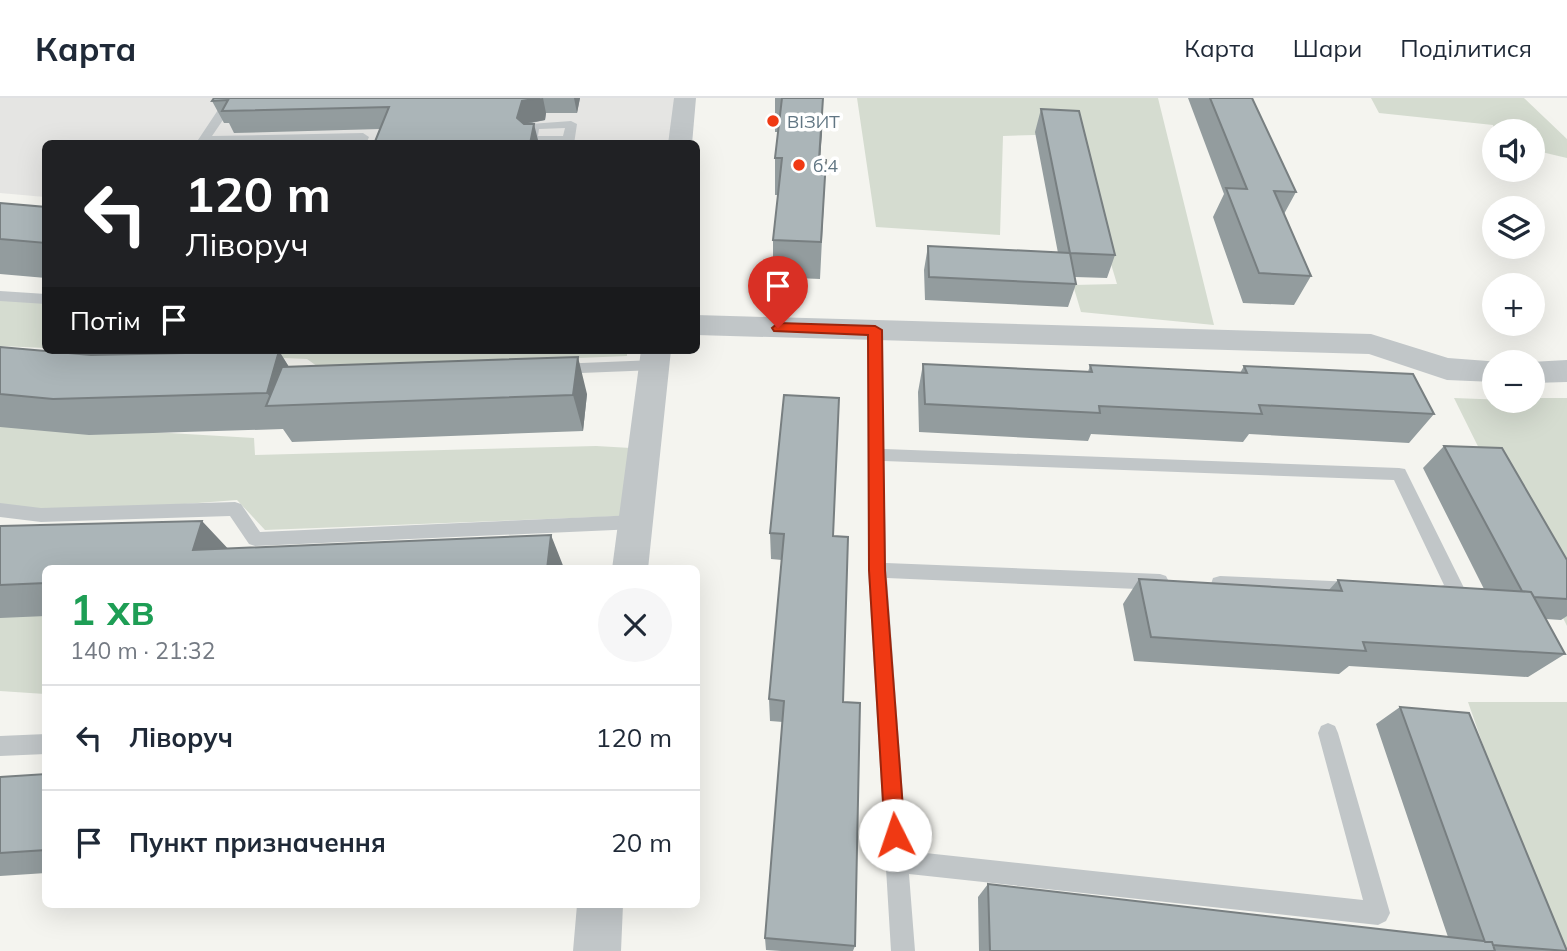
<!DOCTYPE html>
<html lang="uk">
<meta charset="utf-8">
<style>
:root{--surface:#fff;--page:#f6f6f7;--text:#1f2937;--muted:#747a83;--line:#e0e1e3}
body{margin:0;font-family:Mulish,sans-serif;background:var(--page);color:var(--text);height:100vh;display:flex;flex-direction:column;font-size:26px;white-space:nowrap}
*{box-sizing:border-box;margin:0}
p{font-size:23px;color:var(--muted)}
.icon{flex:none;width:38px;height:38px;fill:none;stroke:currentColor;stroke-width:2;stroke-linecap:round;stroke-linejoin:round}
.map{position:relative;flex:1;overflow:hidden}
.side{position:absolute;left:42px;top:467px;width:658px;height:343px;display:flex;flex-direction:column;background:var(--surface);border-radius:10px;box-shadow:0 7px 28px #0002}
.side>*{flex:none}
.top-card{position:absolute;left:42px;top:42px;width:658px;height:214px;border-radius:10px;box-shadow:0 7px 28px #0002;background:#202124;color:#fff;overflow:hidden}
.fabs{position:absolute;left:1482px;top:21px;display:grid;gap:14px}
.fabs a{display:grid;place-items:center;width:63px;height:63px;border-radius:50%;background:var(--surface);box-shadow:0 7px 28px #0002;font-size:35px}
.pin{position:absolute;display:grid;place-items:center;width:60px;height:60px;color:#fff;margin:-72px -30px;border-radius:50% 50% 50% 0;rotate:-45deg;box-shadow:0 0 7px #0007}
.pin .icon{rotate:45deg}
.me{position:absolute;width:77px;margin:-38px;rotate:356deg;stroke-linejoin:round;filter:drop-shadow(0 0 5px #0008)}
.turn{display:flex;align-items:center;gap:24px;height:147px;padding:0 28px;font-size:32px}
.turn .icon{width:91px;height:91px;stroke-width:2.5}
.turn b{display:block;font-size:49px;line-height:60px}
.then{display:flex;align-items:center;height:66px;padding:0 28px;background:#0003;gap:14px;font-size:26px}
.round{display:grid;place-items:center;flex:none;width:74px;height:74px;border-radius:37px;background:var(--page)}
.summary{display:flex;align-items:center;justify-content:space-between;height:119px;padding:0 28px}
h1{font-size:42px;font-weight:700;line-height:52px;color:#1e9e55}
ul{padding:0;list-style:none}
li{display:flex;align-items:center;gap:21px;height:105px;padding:0 28px;border-top:2px solid var(--line)}
li div{flex:1}
li b{display:block;font-size:26px}
li em{font-style:normal}
header{display:flex;align-items:center;gap:42px;box-sizing:border-box;height:98px;padding:0 35px;background:var(--surface);border-bottom:2px solid var(--line)}
header strong{font-size:33px}
nav{display:flex;gap:38px;margin-inline-start:auto;font-size:24px}
.map>svg:first-child{display:block}
.built{fill:#e5e5e3}
.green{fill:#d5dcd0}
.lines{fill:none;stroke-linecap:round;stroke-linejoin:round}
.lane{fill:#c1c6c8;fill-rule:evenodd}
.street{fill:#c1c6c8;fill-rule:evenodd}
.wall{fill:#939c9e}
.shaded-wall{fill:#787f81}
.building{fill:#abb5b8;stroke:#787f81;stroke-width:2}
.route{fill:#f03913;stroke:#9c250c;stroke-width:2}
.poi-dot{fill:#f03913;stroke:#fff;stroke-width:2.5}
.labels{text-anchor:middle;dominant-baseline:central;stroke-width:7;stroke-linejoin:round;paint-order:stroke}
.far-poi-label{font-size:18px;fill:#617683;stroke:#fff;text-anchor:start}
</style>
<header>
<strong>Карта</strong>
<nav><a>Карта</a><a>Шари</a><a>Поділитися</a></nav>
</header>
<div class="map">
<svg width="1567" height="853" viewBox="0 0 1567 853">
<rect width="100%" height="100%" fill="#f4f4ef"/>
<path class="built" d="M0,0H685L680,45L46,46L45,99L0,95Z"/>
<path class="green" d="M857,0H1158L1214,227L1081,214L1073,187L1117,186L1072,36L1003,38L1000,137L876,129Z
M1371,0H1524L1567,41V60L1533,52V33H1495L1493,27L1379,15Z
M0,197L45,199V250L0,248Z
M91,252H627V258L321,271L307,261Z
M1454,300L1533,303V300H1567V528Z
M0,325L254,340L255,357L596,348L631,350L624,418L265,432L237,402L41,417L0,410Z
M0,505L45,507V596L0,593Z
M1468,604H1567V853H1555Z"/>
<g class="lines">
<path class="lane" d="M226,0H238L212,38L363,35L369,39L366,46H354L356,43L200,44L198,42Z
M571,23L577,26L574,46H531L525,42L530,26ZM565,30L563,38H538L539,31Z
M0,193L46,196V206L0,203Z
M875,227L882,232L884,351L1399,370L1405,371L1467,496L1465,502L1458,504L1437,501L1435,495L1437,489L1444,487L1394,382L884,363L886,465L1160,476L1166,478L1169,484L1166,490L1160,492L887,480L907,753L1363,802L1318,635L1321,628L1328,625L1335,628L1338,635L1390,815L1386,823L1378,827L909,776L915,853H891L868,472V232Z
M655,262L663,267L655,272L557,276L549,271L557,266Z
M235,404L241,406L260,434L636,417L642,419L645,424L642,429L636,431L255,448L249,446L230,418L41,424L0,419V405L41,410Z
M1220,478L1353,484L1360,486L1362,492L1360,498L1353,500L1220,494L1213,492L1211,486L1213,480Z
M46,636V656L0,658V638Z"/>
<path class="street" d="M674,0H696L692,46H668Z
M696,217L1371,236L1448,260L1501,264H1494V284L1447,282L1369,256L696,237Z
M641,252H671L648,471H612Z
M1567,262V284L1533,285V264H1530Z
M577,807H623L621,853H573Z"/>
</g>
<path class="wall" d="M214,0H580L577,15H546L545,22L527,26L380,31L234,35L229,25H224L212,3Z
M775,0H823L820,62H826L820,181L773,179V142L778,97H775V60L778,34H775Z
M1188,0H1252L1296,94L1284,116L1311,178L1294,207L1243,205L1213,119L1224,96Z
M1041,11L1115,157L1107,180L1075,179L1076,186L1068,209L925,202L924,172L928,148L1058,155L1035,34Z
M0,105L46,109V180L0,176Z
M0,249L91,257L279,253L289,269L587,296L583,333L292,344L283,331L89,337L0,329Z
M923,266L1088,274L1090,267L1240,275L1244,268L1434,316L1409,345L1249,336L1243,344L1091,336L1088,343L919,334L918,294Z
M1444,348L1567,462V518L1561,522L1546,521L1565,556L1528,579L1349,568L1339,576L1134,563L1123,506L1139,481L1328,493L1338,482L1484,491L1423,370Z
M0,428L228,450L564,470L46,471V518L0,520Z
M770,435L833,438L843,604L855,848L853,853H781L766,852L765,840L783,624L770,623L769,601L782,462L771,461Z
M1400,609L1567,853H979L978,799L988,786L1448,839L1376,626Z
M46,676V775L0,778V679Z"/>
<path class="shaded-wall" d="M543,0L546,15L545,22L528,25L523,43L517,20L522,3Z
M574,0H580L577,15Z
M823,0L822,36L817,99L819,62Z
M534,26L539,46H530Z
M279,253L302,290L276,307L267,295Z
M578,259L587,296L583,333L573,297Z
M202,423L233,456L193,452Z
M551,437L564,470V471H547Z"/>
<path class="building" d="M214,0H540L522,3L517,20L524,26H534L530,46H374L389,9L222,13L228,2L212,3Z
M782,0H823L819,62H826L821,144L773,142L782,60H775Z
M1210,0H1252L1296,94L1274,93L1311,178L1259,175L1226,90L1247,91Z
M1041,11L1079,13L1115,157L1070,155Z
M0,105L46,109V145L0,141Z
M928,148L1070,155L1076,186L929,179Z
M0,249L91,257L279,253L267,295L53,301L0,296Z
M578,259L573,297L266,308L282,269Z
M923,266L1092,274L1090,267L1247,275L1244,268L1413,276L1434,316L1259,307L1262,316L1099,308L1100,315L925,306Z
M784,297L839,300L833,438L848,439L843,604L860,605L855,848L765,840L784,603L769,601L784,436L770,435Z
M1444,348L1502,350L1567,462V501L1534,499L1531,494L1522,493Z
M202,423L193,452L551,437L547,471H46V485L0,487V428Z
M1139,481L1342,493L1338,482L1531,494L1565,556L1363,544L1366,553L1151,539Z
M1400,609L1469,615L1567,853L1493,847L1492,844H1485Z
M46,676V752L0,755V679Z
M988,786L1492,844L1495,853H990Z"/>
<path class="route" d="M778,225L875,228L882,232L885,472L905,737L902,744L895,747L887,744L885,737L869,472L868,237L774,233L772,230Z"/>
<g class="poi-dot">
<circle cx="773" cy="23" r="7"/>
<circle cx="799" cy="67" r="7"/>
</g>
<g class="labels">
<g class="far-poi-label">
<text x="787" y="23">ВІЗИТ</text>
<text x="813" y="67">б.4</text>
</g>
</g>
</svg>
<div class="fabs">
<a><svg class="icon" aria-label="sound" viewBox="0 0 24 24"><path d="M4 9h4l5-4v14l-5-4H4zM17 9q2 3 0 6"/></svg></a>
<a><svg class="icon" aria-label="layers" viewBox="0 0 24 24"><path d="M12 4l9 5-9 5-9-5zM3 14l9 5 9-5"/></svg></a>
<a>+</a>
<a>−</a>
</div>
<div class="pin" style="left:778px;top:230px;background:#d93025"><svg class="icon" aria-label="arrive" viewBox="0 0 24 24"><path d="M6 21V4h12l-3 4 3 4H6"/></svg></div>
<svg class="me" style="left:895px;top:737px" viewBox="-20 -20 40 40"><circle r="19" fill="#fff"/><path d="M0-13L10 11 0 6-10 11z" fill="#f03913"/></svg>
<div class="top-card">
<div class="turn"><svg class="icon" aria-label="left" viewBox="0 0 24 24"><path d="M17 20v-9H6M10 6l-5 5 5 5"/></svg><div><b>120 m</b>Ліворуч</div></div>
<div class="then">Потім<svg class="icon" aria-label="arrive" viewBox="0 0 24 24"><path d="M6 21V4h12l-3 4 3 4H6"/></svg></div>
</div>
<section class="side">
<div class="summary"><div><h1>1 хв</h1><p>140 m · 21:32</p></div><a class="round"><svg class="icon" aria-label="close" viewBox="0 0 24 24"><path d="M6 6l12 12M18 6L6 18"/></svg></a></div>
<ul>
<li><svg class="icon" aria-label="left" viewBox="0 0 24 24"><path d="M17 20v-9H6M10 6l-5 5 5 5"/></svg><div><b>Ліворуч</b></div><em>120 m</em></li>
<li><svg class="icon" aria-label="arrive" viewBox="0 0 24 24"><path d="M6 21V4h12l-3 4 3 4H6"/></svg><div><b>Пункт призначення</b></div><em>20 m</em></li>
</ul>
</section>
</div>
